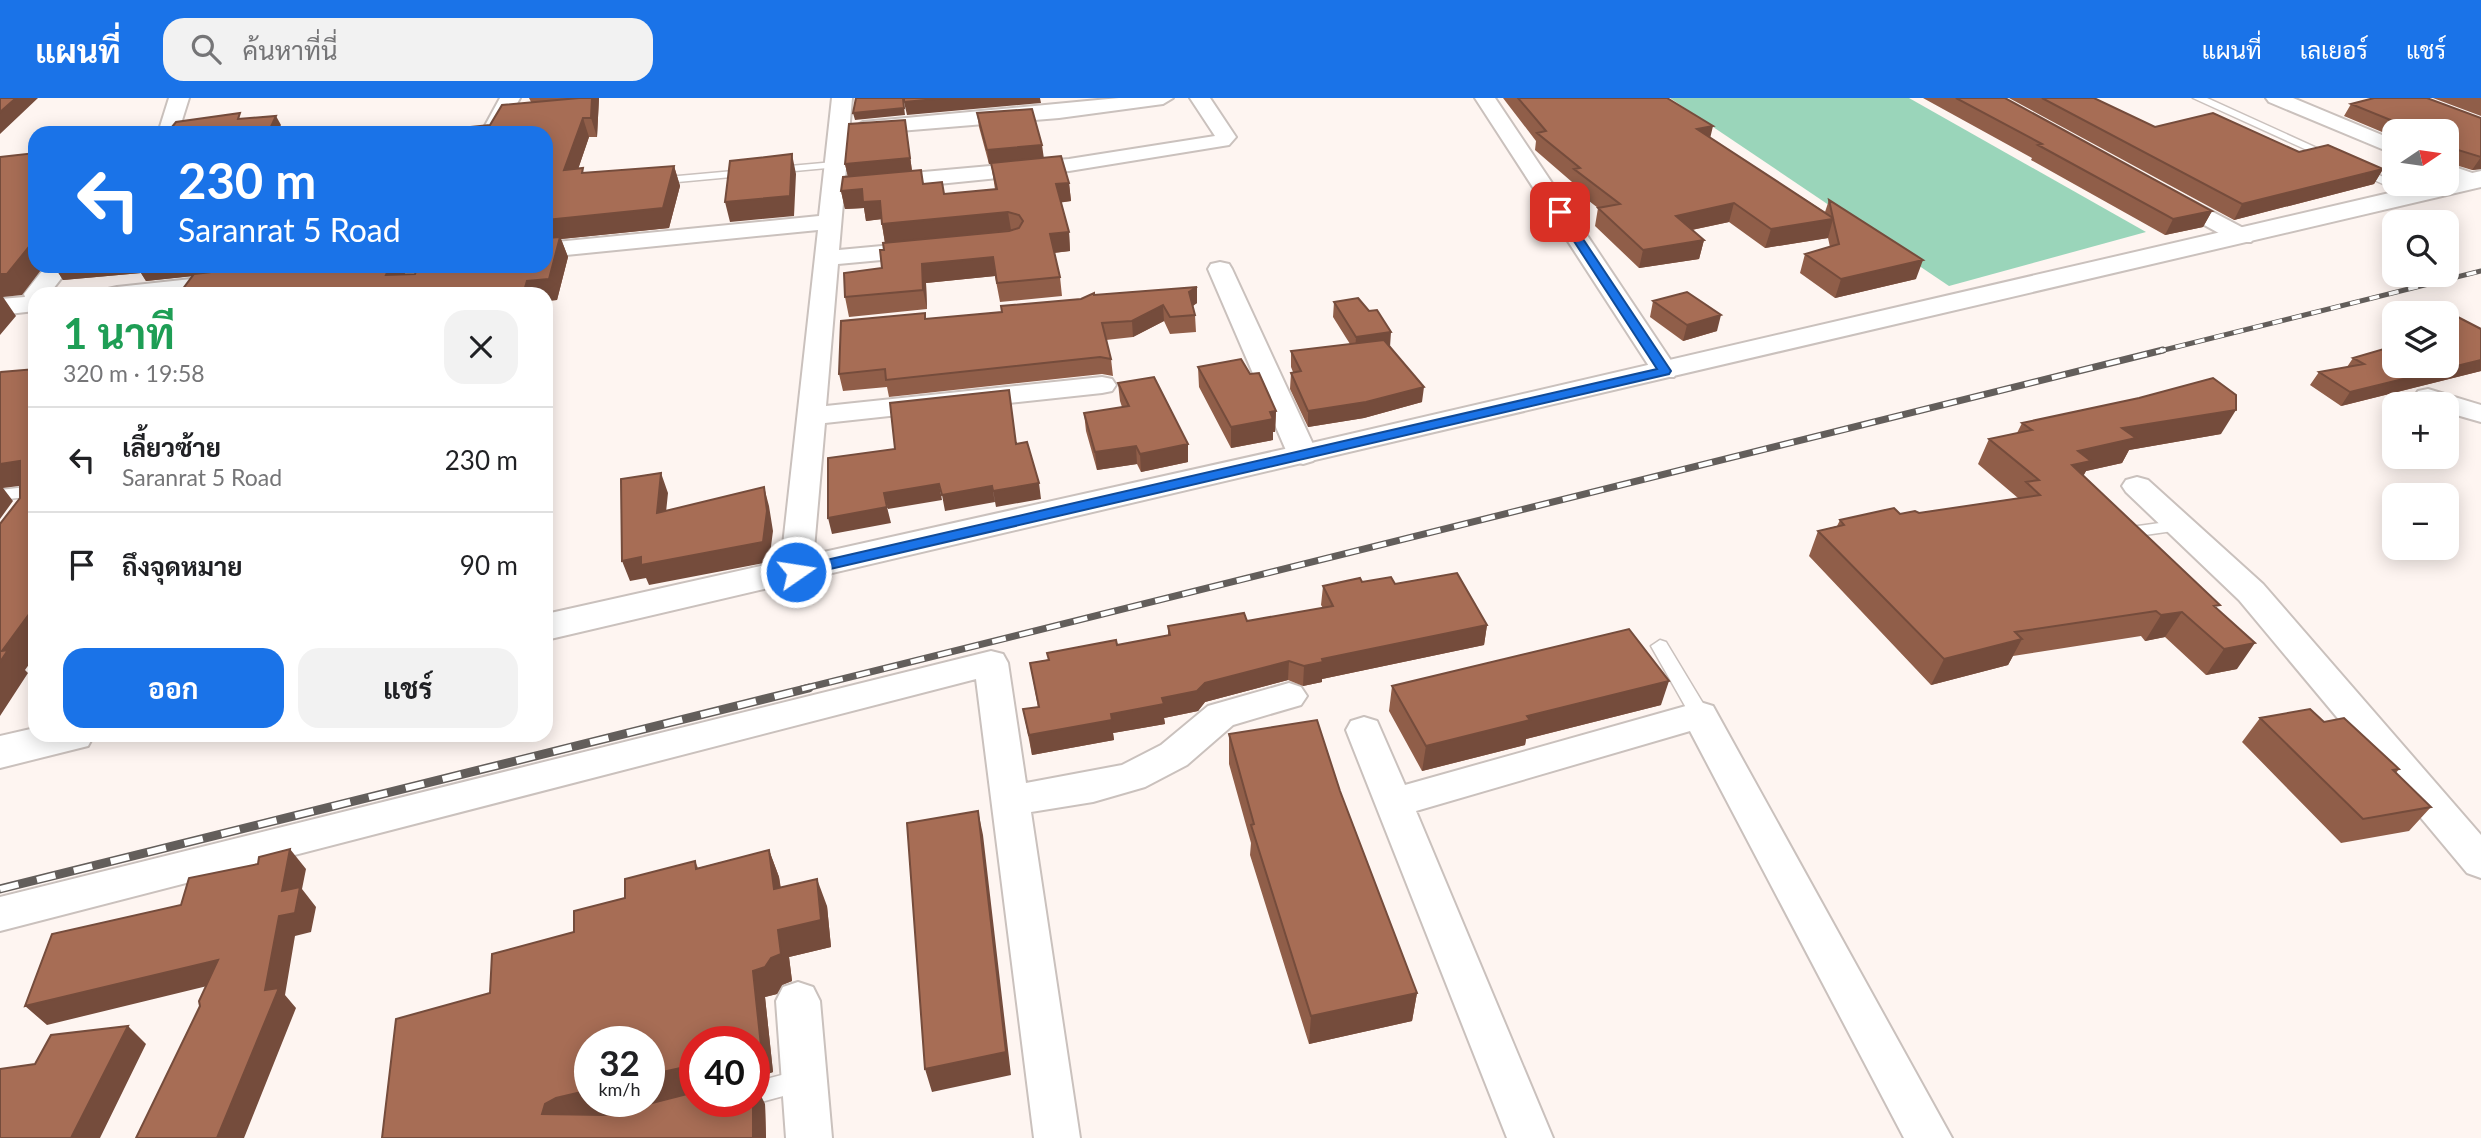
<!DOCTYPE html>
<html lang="th">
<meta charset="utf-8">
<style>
:root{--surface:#fff;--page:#f2f2f2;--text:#202124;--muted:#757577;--line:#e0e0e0;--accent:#1a73e8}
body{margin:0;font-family:Lato,Sarabun,sans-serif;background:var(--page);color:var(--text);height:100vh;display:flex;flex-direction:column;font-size:26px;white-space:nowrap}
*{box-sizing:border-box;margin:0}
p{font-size:23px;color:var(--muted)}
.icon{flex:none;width:38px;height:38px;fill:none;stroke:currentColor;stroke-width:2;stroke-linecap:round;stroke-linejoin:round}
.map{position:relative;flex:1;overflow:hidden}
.sheet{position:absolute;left:28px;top:189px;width:525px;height:455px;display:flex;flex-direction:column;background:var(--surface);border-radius:21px;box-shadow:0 4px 18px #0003}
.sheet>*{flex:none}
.guide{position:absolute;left:28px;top:28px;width:525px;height:147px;border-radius:21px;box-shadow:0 4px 18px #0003;background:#1a73e8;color:#fff;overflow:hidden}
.needle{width:46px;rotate:77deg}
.tools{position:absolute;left:2382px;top:21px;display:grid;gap:14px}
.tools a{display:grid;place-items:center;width:77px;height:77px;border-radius:14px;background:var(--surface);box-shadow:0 4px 18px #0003;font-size:35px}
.speed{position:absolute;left:574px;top:928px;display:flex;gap:14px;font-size:35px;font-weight:700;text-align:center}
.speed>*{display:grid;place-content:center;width:91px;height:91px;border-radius:50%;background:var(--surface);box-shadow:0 4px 18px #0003;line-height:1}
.speed small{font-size:18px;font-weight:400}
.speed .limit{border:10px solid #d22;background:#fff;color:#111}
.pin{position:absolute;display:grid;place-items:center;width:60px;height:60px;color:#fff;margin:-30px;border-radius:14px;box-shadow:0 4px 10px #0006}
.me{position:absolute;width:77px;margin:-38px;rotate:77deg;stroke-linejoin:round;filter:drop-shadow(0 0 5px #0008)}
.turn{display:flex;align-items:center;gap:24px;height:147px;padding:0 35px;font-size:32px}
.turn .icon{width:91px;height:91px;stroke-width:2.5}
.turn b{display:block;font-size:49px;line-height:60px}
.round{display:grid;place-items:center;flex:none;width:74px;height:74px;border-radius:21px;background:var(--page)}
.overview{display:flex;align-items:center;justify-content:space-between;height:119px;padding:0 35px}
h1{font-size:42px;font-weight:700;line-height:52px;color:#1e9e55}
.primary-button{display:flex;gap:14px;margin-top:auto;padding:14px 35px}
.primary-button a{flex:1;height:80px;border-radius:21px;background:var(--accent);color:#fff;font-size:28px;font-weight:700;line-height:80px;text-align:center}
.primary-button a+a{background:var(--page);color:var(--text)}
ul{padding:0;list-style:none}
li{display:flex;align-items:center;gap:21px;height:105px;padding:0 35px;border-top:2px solid var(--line)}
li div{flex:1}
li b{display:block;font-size:26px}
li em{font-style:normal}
header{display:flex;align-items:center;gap:42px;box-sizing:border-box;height:98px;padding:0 35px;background:var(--accent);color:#fff}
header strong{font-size:33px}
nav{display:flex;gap:38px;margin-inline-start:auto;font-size:24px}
.search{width:490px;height:63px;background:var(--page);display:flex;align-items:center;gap:18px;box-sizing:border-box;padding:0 24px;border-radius:21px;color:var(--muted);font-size:26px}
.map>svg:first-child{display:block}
.green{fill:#9ad5ba}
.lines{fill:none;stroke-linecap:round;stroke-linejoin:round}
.service-casing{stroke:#cac1bd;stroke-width:3}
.minor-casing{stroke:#cac1bd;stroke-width:4}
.tertiary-casing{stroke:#cac1bd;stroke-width:4}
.service{fill:#fff;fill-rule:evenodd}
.minor{fill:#fff;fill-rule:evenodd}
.tertiary{fill:#fff;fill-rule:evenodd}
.rail-far2-casing{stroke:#635e5b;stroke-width:5}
.rail-far1-casing{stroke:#635e5b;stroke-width:7}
.rail-casing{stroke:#635e5b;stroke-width:9}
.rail-far2{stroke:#fff;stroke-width:3.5;stroke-dasharray:10;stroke-linecap:butt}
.rail-far1{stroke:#fff;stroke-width:4.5;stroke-dasharray:14;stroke-linecap:butt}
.rail{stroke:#fff;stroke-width:6;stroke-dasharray:19;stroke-linecap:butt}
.wall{fill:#905e49}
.shaded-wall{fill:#754c3c}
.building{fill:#a76d55;stroke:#754c3c;stroke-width:2}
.route{fill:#1a73e8;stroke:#114b97;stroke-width:2}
</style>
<header>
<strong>แผนที่</strong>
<div class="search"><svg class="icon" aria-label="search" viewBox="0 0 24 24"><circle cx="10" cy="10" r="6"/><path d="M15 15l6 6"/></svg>ค้นหาที่นี่</div>
<nav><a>แผนที่</a><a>เลเยอร์</a><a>แชร์</a></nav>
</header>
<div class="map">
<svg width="2481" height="1040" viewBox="0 0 2481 1040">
<rect width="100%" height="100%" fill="#fef5f1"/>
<path class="green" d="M1670,0H1909L2146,134L1949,188Z"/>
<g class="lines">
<defs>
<path id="service" d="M2193,0H2207L2339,60L2329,62Z
M834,64L838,65V69L656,86L650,83L656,80Z
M2354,69H2362L2422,97L2412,99L2354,73Z
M35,388V398L0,402V392Z
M2181,422L2189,427L2187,431L2145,437L2149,443L2141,448L2135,447L2123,434L2131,429Z
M1660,542L1666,544L1707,612L1709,617L1707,622H1693L1651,548Z
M805,971L813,974L817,982L813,990L754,1006L746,1003H754V984Z"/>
<path id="minor" d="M169,0H189L178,35H158Z
M500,0H520L501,35H481Z
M832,0H852L839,152L925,144L933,146L937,151L933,156L925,158L838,166L826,308L1102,279L1112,281L1116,287L1112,293L1102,295L825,325L812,474L807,481L796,485L785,481L780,474L818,132L546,159V145L819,118Z
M1119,0H1173L1163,6L1059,20L863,36L853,30L863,24Z
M1190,0H1210L1236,39L1229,47L1069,73L879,92L868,85L879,78L1069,61L1215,38Z
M1475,0H1495L1678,273L1674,279H1656Z
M2266,0H2293L2394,42V56L2269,4Z
M2446,66L2481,78V88L2474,90L2446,80Z
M2169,91L2251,134L2255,139L2251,144H2235L2161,103L2158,98Z
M1220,164L1229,166L1232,171L1318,357L1313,363L1303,366L1293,363L1288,357L1208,171L1211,166Z
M46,168H71L49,196H35V213L0,217V201L25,199L24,196Z
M229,177L238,179L241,184L238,189L186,196H105L108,191L117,189Z
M2428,291L2481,307V324L2446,314V306L2418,305L2414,299L2418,293Z
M2137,379L2148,382L2263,486L2481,737V780L2467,775L2239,502L2126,394L2122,388L2126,382Z
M991,553L1003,556L1008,565L1026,685L1122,667L1161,647L1208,608L1289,585L1301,589L1307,598L1301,607L1233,627L1187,667L1145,689L1093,704L1031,714L1080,1040H1034L976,581L0,833V799Z
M1700,604L1713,608L1952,1040H1904L1690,633L1416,713L1553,1040H1507L1346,632L1351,623L1364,619L1377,623L1405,687Z
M798,884L813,889L820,903L832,1040H786L776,903L783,889Z"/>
<path id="tertiary" d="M2481,73V89L546,542V516L1303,347L2428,86H2446V81Z
M35,630V637H94L88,648L0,670V638Z"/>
</defs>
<use href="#service" class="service-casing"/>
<use href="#minor" class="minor-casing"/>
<use href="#tertiary" class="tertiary-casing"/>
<use href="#service" class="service"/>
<use href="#minor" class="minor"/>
<use href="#tertiary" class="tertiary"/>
<defs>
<path id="rail-far2" d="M2156,254L2481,173"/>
<path id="rail-far1" d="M802,591L2163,252"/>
<path id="rail" d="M0,791L809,590"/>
</defs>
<use href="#rail-far2" class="rail-far2-casing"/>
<use href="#rail-far1" class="rail-far1-casing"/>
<use href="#rail" class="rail-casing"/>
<use href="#rail-far2" class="rail-far2"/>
<use href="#rail-far1" class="rail-far1"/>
<use href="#rail" class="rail"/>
</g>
<path class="wall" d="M529,0H599L597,39H589L578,71L585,75L674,68L680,88L669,130L561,141L568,159L557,202L546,203V196L192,178L146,183L141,175L63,182L54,168L415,176L490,27L531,4Z
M1503,0H1667L1710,40L1825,114L1829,102L1916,181L1835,200L1800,175L1805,156L1830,149L1828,140L1765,150L1729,124L1692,132L1704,142L1699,161L1639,170L1595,128L1598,110L1571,89L1572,84L1535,52L1536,43Z
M1923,0H2005L2212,113L2203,129L2165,137L2031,62L2032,60Z
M2009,0H2094L2155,29L2299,54L2383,71L2374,86L2234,122Z
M2433,0H2481V18Z
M2351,6L2481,20V71L2472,72L2446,64V33H2394V39L2344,18Z
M977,15L1044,60L1069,85L1071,103L1061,104L1069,134L1070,153L1054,155L1060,179L1062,198L1000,204L995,178L926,185L927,211L849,219L845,199L882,170L885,145L881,121L866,123L864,110L845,111L841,93L848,79L845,66L907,35L912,73L921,72L923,86L944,96L995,91L991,66H989L979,29Z
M1094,197L1197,205L1193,208L1195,217L1196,234L1170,236L1164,223L1133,239L1106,242L1111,261L1113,278L1102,276L889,299L887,289L843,293L839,276L925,215L926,221L1002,214L1081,201Z
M1653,203L1717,233L1683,243L1650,219Z
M1334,204L1390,248L1422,304L1364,320L1308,329L1290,291L1291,275L1293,274L1291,269V253L1350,246L1333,219Z
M2481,231V273L2341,308L2310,287L2319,274L2347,269L2353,260Z
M1198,269L1250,276L1276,313L1275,334H1273V342L1231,350L1199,289Z
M1118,285L1188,346V364L1141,374L1137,366L1097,372L1086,333L1084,315L1122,309L1120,303Z
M2022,325L2221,336L2129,352L2122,365L2086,373L2083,378L2217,511L2237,571L2206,577L2165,539L2145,543L2141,538L2013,558L2008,567L1931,587L1809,458L1818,433L1837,428L1840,422L1900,416L1919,415L2018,400L1978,366L1989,341L2017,335Z
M1362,484L1395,486L1487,527L1484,547L1322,581V584L1303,588L1288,582L1205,604L1198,613L1164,620L1165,626L1113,635L1114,642L1032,657L1023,611L1038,609L1030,565L1168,538V528L1247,523L1323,510L1321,507L1323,488Z
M1392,588L1661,607L1526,641L1525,647L1422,673L1389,613Z
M2260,620L2324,624L2399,671L2396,675L2431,709L2409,733L2341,745L2242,644Z
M1229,636L1340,693L1417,895L1412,923L1309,946L1250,757L1251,745L1229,666Z
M769,752L779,779L781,790L827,808L831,849L789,859L792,883L782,887L777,896L765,899L773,974L754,981V943H695V1003L765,1006L766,1040L490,895L574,834L625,800L695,763L698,770Z"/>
<path class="shaded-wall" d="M16,0H38L0,36V14Z
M592,0H599L597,39L591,20Z
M903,0L905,17L855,22L853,15Z
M947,0H1040L1041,5L907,17L904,4Z
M276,18L281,27L277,35H268Z
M583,20L589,39L571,92L564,72Z
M905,22L912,73L848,79L845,66Z
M1713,28L1709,45L1697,31Z
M1042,47L1044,61L989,66L987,52Z
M2455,51L2446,64V61L2452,53Z
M792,56L796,76L794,118L730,124L725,104Z
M2481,59V71L2472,72Z
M674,68L680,88L669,130L561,141L568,159L557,202L546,203V196H523L527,183L546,143V122Z
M2383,71L2374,86L2234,122L2242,106Z
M1069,85L1071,103L1058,105L1056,86Z
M862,91L880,103L883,121L866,123L864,110L845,111L841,93Z
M1734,105L1729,124L1672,136L1676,118Z
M2212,113L2203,129L2165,137L2173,121Z
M1008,114L1011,132L885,145L882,126Z
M1833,121L1828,140L1765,150L1771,131Z
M1069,134L1070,153L1052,155L1050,136Z
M1704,142L1699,161L1639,170L1643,152Z
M32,145L35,149V168H44L22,197L3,199L16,218L0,237V176Z
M993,159L995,178L926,185L927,211L923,192L922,166Z
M1923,162L1916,181L1835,200L1841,181Z
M54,168H288L146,183L141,175L63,182Z
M390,168H408L397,196L386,177Z
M1197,189V205L1189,210V194Z
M1163,207L1164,223L1133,239L1132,223Z
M1721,217L1717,233L1683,243L1687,227Z
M1391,234L1390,249L1355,254L1356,239Z
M2481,262V273L2341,308L2350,294Z
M1424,289L1422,304L1364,320L1308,329V313Z
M2236,312L2221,336L2129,352L2122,365L2086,373L2078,388L2059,392L2078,353L2122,330Z
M1276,313L1275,334H1273V342L1231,350V329L1270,314Z
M1188,346V364L1141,374L1140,356Z
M1136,348L1137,366L1097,372L1095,354Z
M20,363L35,386L3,390L13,403L0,421V366Z
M661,375L668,395L664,434L657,415Z
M1039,385L1041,401L996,409L993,393Z
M939,386L942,402L888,411L884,395Z
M992,388L995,404L945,413L942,397Z
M764,389L769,408L773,433L769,464L649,487L646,480L630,483L622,463Z
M546,394L552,407L547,463H546Z
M887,409L891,425L832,436L828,420Z
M35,508V558L25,572L28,575L0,618V564L2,553Z
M2182,514L2165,539L2145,543L2161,517Z
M1487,527L1484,547L1322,581V584L1303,588L1304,568L1322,561Z
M2022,541L2008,567L1931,587L1944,561Z
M2255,545L2237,571L2206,577L2224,551Z
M1289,563L1288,582L1205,604L1198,613L1164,620L1165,626L1113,635L1114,642L1032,657L1029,637L1162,600L1205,585Z
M1669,583L1661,607L1526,641L1525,647L1422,673L1426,648L1527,618Z
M978,713L983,737L1011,977L932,994L925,971Z
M290,751L306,771L302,791L316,809L311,834L295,838L285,897L296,910L244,1040H217L265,892L282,793Z
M769,752L779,779L784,818L774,791Z
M817,781L827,808L831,849L789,859L792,883L782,887L777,896L765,899L773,974L754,981L753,873L778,832Z
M218,862L236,881L47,927L25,908Z
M1417,895L1412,923L1309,946L1311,918Z
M128,928L146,946L100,1040H71Z
M680,970L694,995L573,1025L542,1016L545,1006L556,1000L590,992V1003H649V977Z
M754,983L765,1006L766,1040H753V1003H754Z"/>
<path class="building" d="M0,0H16L0,14Z
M579,0H592L591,20H583L564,72L583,70L582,75L674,68L663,110L546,122V35H411L490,27L502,7Z
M856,0H903L904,10L853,15Z
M904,0H947L904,4Z
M1518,0H1667L1713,28L1697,31L1833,120L1829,102L1923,162L1841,181L1805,156L1839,146L1833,121L1771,131L1734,105L1676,118L1704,142L1643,152L1598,110L1620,106L1574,71L1580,70L1537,35L1546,33Z
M1956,0H2005L2212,113L2173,121L2038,47L2042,46Z
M2042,0H2094L2155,29L2213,15L2299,54L2328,47L2383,71L2242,106Z
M2374,0H2427L2481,20V59L2455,51L2452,53L2446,51V33H2405L2403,27L2351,6Z
M1032,11L1042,47L987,52L977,15Z
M240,15L238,21L276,18L268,35H167L176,24Z
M905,22L910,60L845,66L849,26Z
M35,55V145H32L7,176H0V59Z
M792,56L790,98L725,104L730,63Z
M1061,58L1069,85L1056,86L1069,134L1050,136L1060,179L997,185L993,159L922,166L923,192L845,199L844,175L882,170L880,152H884L883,145L1009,133L1019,130L1023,123L1019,117L1008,114L882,126L880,103L863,104L862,91L841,93L843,79L921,72L923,86L942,84L944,96L997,91L991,65Z
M560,139L549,181L527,183L523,196H179L194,176L265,168H390L386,177L415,176L418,168H546V140Z
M1197,189L1189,194L1195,217L1170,219L1163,207L1132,223L1102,225L1111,261L1100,259L886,282L885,271L839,276L841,223L925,215V221L1002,214L1001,208L1081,201L1094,195V197Z
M1687,194L1721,217L1687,227L1653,203Z
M1358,200L1369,213L1377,212L1391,234L1356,239L1334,204Z
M2452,216L2481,231V262L2350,294L2319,274L2364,266L2353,260L2394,248V268H2446V218Z
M1384,242L1424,289L1366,304L1308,313L1291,275L1301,273L1291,253Z
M1241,261L1250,276L1259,275L1276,313L1270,314L1273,321L1231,329L1198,269Z
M35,271V508L2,553L8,552L0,564V426L20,400V363L0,366V275L1,274Z
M1154,279L1188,346L1140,356L1136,348L1095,354L1084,315L1129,308L1118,285Z
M2213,280L2236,297V312L2122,330L2136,340L2078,353L2091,363L2072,367L2220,507L2214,508L2255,545L2224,551L2182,514L2161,517L2156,513L2015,534L2022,541L1944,561L1818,433L1844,427L1840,422L1894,410L1900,416L1915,413L1919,415L2040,397L2026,384L2039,382L1989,341L2032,332L2022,325L2139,300Z
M1009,292L1016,346L1027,344L1039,385L993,393L992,388L942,397L939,386L884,395L887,409L828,420V360L895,351L890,305Z
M661,375L657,415L764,389L767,413L763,444L641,467V459L622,463L621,381Z
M1457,475L1487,527L1322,561L1323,564L1304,568L1289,563L1205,585L1197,593L1162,600L1164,606L1111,616L1112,622L1029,637L1023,611L1039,609L1030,565L1049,562L1047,555L1116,542L1117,547L1170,537L1168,528L1244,515L1247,523L1333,508L1323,488L1360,480L1362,484L1391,479L1395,486Z
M1629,531L1669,583L1527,618L1530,622L1426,648L1392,588Z
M2310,611L2324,624L2344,620L2399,671L2393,672L2431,709L2363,721L2260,620Z
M1317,622L1340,693L1417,895L1311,918L1251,727L1254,726L1229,636Z
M978,713L1006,954L925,971L907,725Z
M290,751L282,793L300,789L295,815L279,818L265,892L279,890L217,1040H136L200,908L199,903L218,862L25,908L52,836L181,807L189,780L258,766L259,759Z
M769,752L774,791L817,781L821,822L778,832L781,856L771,860L765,869L753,873L761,948L754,951V943H695V975H684L680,970L649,977V943H590V992L556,1000L545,1006L542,1016L605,1017L695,994V1003H753V1040H382L396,921L490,895L492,856L574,834V813L625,800V781L695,763L696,771Z
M128,928L71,1040H0V971L35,966L51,937Z"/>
<path class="route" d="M1560,110L1565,114L1671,273L1669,276L796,479L788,474L796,469L1657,271L1555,114Z"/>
</svg>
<div class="tools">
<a><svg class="needle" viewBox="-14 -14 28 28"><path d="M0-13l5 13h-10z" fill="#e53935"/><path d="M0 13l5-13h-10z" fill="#757577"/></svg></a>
<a><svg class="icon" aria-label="search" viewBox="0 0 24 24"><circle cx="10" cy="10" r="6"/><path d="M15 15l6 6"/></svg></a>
<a><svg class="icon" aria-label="layers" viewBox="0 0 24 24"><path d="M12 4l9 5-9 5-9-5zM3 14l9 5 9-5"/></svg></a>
<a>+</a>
<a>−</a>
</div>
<div class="speed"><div>32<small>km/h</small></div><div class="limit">40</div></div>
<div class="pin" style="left:1560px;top:114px;background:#d93025"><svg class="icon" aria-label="arrive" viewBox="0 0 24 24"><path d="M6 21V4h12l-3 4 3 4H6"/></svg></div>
<svg class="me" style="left:796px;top:474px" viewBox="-20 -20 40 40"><circle r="17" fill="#1a73e8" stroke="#fff" stroke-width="3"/><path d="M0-11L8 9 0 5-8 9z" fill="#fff"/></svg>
<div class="guide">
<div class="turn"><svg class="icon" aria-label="left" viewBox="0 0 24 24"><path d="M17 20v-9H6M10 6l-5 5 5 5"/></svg><div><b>230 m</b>Saranrat 5 Road</div></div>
</div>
<section class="sheet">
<div class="overview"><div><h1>1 นาที</h1><p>320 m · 19:58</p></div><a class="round"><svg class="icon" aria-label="close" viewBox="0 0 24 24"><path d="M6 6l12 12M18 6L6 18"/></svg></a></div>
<ul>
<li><svg class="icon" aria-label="left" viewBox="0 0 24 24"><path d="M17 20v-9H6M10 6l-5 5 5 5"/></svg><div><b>เลี้ยวซ้าย</b><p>Saranrat 5 Road</p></div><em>230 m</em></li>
<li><svg class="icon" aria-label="arrive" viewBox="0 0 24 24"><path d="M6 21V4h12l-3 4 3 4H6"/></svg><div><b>ถึงจุดหมาย</b></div><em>90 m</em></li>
</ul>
<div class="primary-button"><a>ออก</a><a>แชร์</a></div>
</section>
</div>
